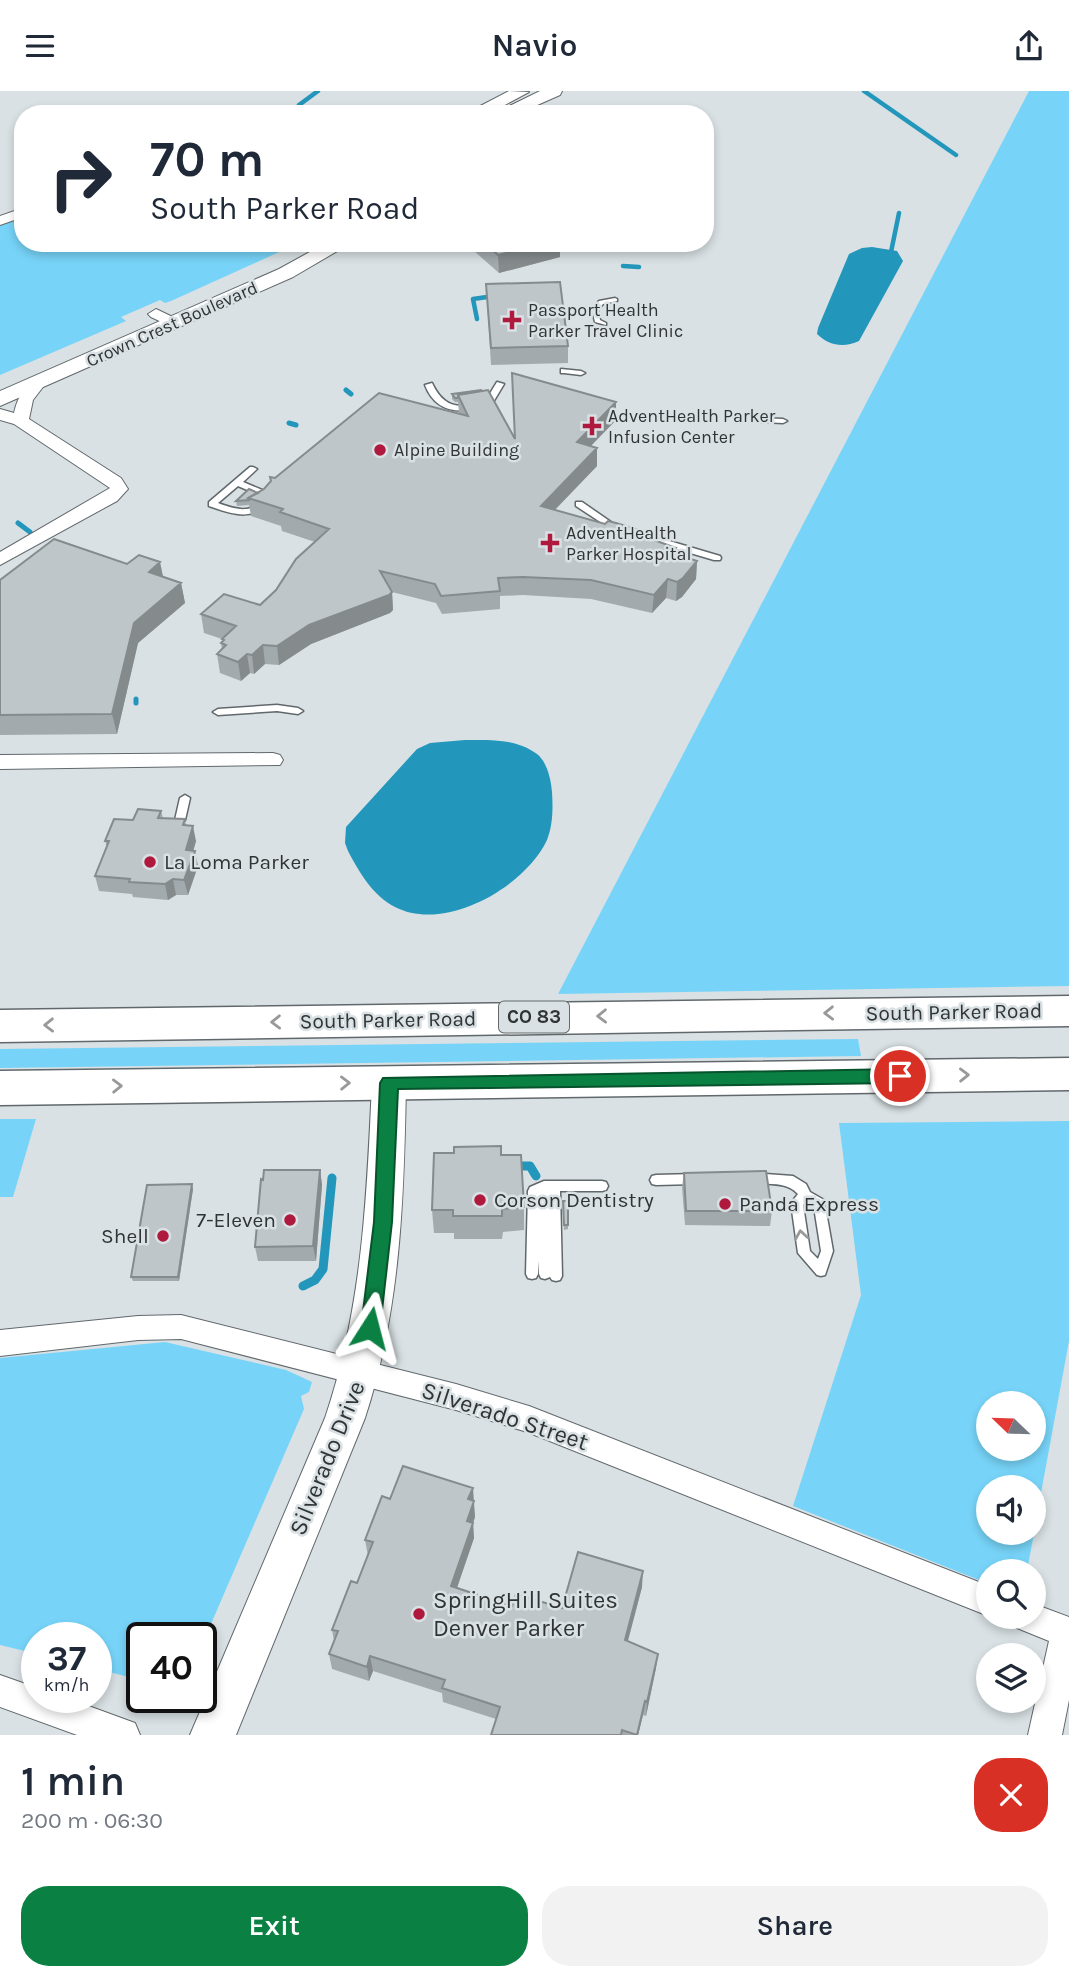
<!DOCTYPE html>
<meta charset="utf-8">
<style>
:root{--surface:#fff;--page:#f2f2f3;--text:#1f2937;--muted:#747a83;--accent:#0b8043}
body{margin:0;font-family:Karla,sans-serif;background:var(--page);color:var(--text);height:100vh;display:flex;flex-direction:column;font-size:26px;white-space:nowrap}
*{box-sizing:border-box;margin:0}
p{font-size:23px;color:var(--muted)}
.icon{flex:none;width:38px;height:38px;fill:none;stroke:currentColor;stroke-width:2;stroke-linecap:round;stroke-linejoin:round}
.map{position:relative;height:1644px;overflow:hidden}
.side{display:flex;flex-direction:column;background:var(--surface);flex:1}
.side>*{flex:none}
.guide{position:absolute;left:14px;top:14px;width:700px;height:147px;border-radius:28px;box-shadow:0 4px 10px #0003;background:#fff;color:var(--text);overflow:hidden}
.needle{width:46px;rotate:293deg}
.controls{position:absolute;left:976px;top:1300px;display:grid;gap:14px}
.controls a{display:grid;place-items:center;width:70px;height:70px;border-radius:50%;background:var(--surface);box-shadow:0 4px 10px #0003;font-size:35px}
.speed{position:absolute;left:21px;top:1531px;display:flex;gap:14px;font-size:35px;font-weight:700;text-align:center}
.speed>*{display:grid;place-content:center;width:91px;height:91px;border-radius:50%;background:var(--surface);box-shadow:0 4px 10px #0003;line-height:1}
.speed small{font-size:18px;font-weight:400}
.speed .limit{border:4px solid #111;border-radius:10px;background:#fff;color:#111}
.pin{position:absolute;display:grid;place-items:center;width:60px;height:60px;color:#fff;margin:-30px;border:4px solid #fff;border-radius:50%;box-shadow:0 2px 7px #0007}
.me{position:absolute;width:77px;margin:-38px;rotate:9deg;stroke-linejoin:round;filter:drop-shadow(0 0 5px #0008)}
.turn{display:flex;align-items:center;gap:24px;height:147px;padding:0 21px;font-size:32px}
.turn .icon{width:91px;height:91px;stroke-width:2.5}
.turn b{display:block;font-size:49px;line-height:60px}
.round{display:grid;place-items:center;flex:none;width:74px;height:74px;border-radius:28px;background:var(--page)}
.overview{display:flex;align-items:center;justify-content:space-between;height:119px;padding:0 21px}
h1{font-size:42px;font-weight:600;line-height:52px}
.cta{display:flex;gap:14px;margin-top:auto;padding:14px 21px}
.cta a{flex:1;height:80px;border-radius:28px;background:var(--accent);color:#fff;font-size:28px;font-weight:600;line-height:80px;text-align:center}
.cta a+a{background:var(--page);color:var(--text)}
header{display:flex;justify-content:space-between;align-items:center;height:91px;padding:0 21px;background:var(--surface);font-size:32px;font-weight:600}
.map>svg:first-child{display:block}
.green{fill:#77d4f8;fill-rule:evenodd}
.water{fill:#2396bb}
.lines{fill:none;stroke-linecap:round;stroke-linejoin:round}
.stream-far2{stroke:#2396bb;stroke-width:4.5}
.stream-far1{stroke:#2396bb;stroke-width:5}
.stream{stroke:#2396bb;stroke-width:9}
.lane-casing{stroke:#61686c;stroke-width:3}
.street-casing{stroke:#61686c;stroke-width:2}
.secondary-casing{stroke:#61686c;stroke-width:2}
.highway-casing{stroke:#61686c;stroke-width:3}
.lane{fill:#fff;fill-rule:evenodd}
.street{fill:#fff;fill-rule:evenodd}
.secondary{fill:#fff;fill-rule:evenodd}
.highway{fill:#fff;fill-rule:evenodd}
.wall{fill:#a3aaae}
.shaded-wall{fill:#858b8d}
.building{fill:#bec6ca;stroke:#858b8d;stroke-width:2}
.oneway{stroke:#989a9a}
.route{fill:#0b8043;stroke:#07532c;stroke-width:2}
.poi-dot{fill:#ae193d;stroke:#d9e1e4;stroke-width:2.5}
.labels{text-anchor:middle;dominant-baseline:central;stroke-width:5;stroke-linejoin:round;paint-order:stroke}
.far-poi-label{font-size:18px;fill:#313435;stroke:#d9e1e4;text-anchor:start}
.far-street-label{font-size:18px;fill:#313435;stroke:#d9e1e4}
.shield{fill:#d9e1e4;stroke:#63686a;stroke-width:2}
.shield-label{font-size:19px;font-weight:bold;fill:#313435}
.poi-label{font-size:21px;fill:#313435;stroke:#d9e1e4;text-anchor:start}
.street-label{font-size:21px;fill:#313435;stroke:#d9e1e4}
.near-street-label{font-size:24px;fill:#313435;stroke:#d9e1e4}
.near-poi-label{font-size:24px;fill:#313435;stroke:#d9e1e4;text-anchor:start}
</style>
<header><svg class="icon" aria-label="menu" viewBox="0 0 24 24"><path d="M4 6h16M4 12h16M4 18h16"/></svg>Navio<svg class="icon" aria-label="share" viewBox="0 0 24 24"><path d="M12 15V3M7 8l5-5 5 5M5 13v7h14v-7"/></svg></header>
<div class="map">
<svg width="1069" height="1644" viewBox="0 0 1069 1644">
<rect width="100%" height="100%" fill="#d9e1e4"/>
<path class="green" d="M1029,0H1069V895L558,903Z
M23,126V152H299L171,210L165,212L160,209L121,226L126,230L0,284V135Z
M858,948L861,965L0,977V958Z
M0,1028H36L13,1106H0Z
M1069,1030V1250L1034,1440V1396H989V1442H1034L1027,1480H989V1493L793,1415L861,1204L839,1032ZM989,1312H1034V1358H989Z
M165,1251L286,1279L312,1291L309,1301L301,1305L304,1318L201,1556V1547H142V1589L96,1578V1547H37V1563L0,1554V1267Z"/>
<path class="water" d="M872,156L897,160L903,170L859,250C844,257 829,255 817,243L818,237L849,163L862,157Z
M465,649C489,649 516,647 537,663C547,671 551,688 552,701C553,717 553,734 547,749C525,796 445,842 395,816C373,805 359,781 348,760L345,752L346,736L417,658L430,652Z"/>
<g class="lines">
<path class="stream-far2" d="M864,0L956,64
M299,14L318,0
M890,166L899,122
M623,175L639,176
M477,228L473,208L494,205"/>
<path class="stream-far1" d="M346,299L351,303
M289,332L296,334
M18,432L30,441
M136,608V612"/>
<path class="stream" d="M514,1075H530L536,1085
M303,1195L315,1189L323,1178L332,1087"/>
<defs>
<path id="lane" d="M615,207L617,208V210L603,213L598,219L600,229L606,232V234L595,231L592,218L599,210Z
M561,278L581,280L585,282L581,284L564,282H561Z
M497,291L504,293L492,313C465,323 437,325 425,294L432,292C444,318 461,319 486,309Z
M757,327L783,328L787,330L783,332L760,331H757Z
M250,376H253L257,378L243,391L267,401L271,407C255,432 232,423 209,415V411ZM238,395L261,405L263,407C252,424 234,418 218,412Z
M576,411H582L621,438L617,440H614L576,415Z
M643,444H649L720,465L721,467L720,469H714L643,448Z
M277,614L298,617L303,620L298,623L277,620L218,624L213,621L218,618Z
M185,704L190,707L185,729L180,732L175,729L180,707Z
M753,1082L793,1085L806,1093L810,1101L824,1109L833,1160L825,1184L821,1185L817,1184L798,1162L791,1112L798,1103C785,1089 766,1095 749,1091L747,1087L749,1083ZM806,1111L814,1116L821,1160L818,1168L810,1160L803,1114Z
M695,1083L699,1084L701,1088L699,1092L695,1093L656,1094L652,1093L650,1089L652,1085L656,1084Z
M544,1090H602L606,1091L608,1095L606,1099L602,1100H560L562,1185L560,1189L556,1190L552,1189L550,1186L545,1188L541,1187L539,1183V1170L538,1183L536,1187L532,1188L528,1187L526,1183L528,1100L530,1096Z"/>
<path id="street" d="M23,117V126L0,134V125Z
M156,218L179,229L182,232L174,237L151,226L148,223Z
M38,287L46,292L33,309L29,328L121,387L128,398L117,410L0,474V461L110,397L14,333L0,329V318L14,322C17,309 24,292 38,287Z
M273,662L280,664L283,669L280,674L0,678V664Z
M181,1224L456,1293L529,1315L989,1495L991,1526L527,1341L456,1319L181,1248L138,1249L0,1265V1239L138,1225Z
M1034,1513L1069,1526V1609L1062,1644H1028L1049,1550L1017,1537L1012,1526H1034Z
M0,1584L37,1597V1606H64L135,1632L140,1644H77L0,1616Z"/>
<path id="secondary" d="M509,0L529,1L488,23H465Z
M540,0H562L560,4L517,23H493Z
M326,152H351L293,186L0,315V300L279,178Z
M389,978L401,982L406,992C404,1106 401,1217 365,1327L236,1644H190L325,1327C362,1218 367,1107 372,992L377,982Z"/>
<path id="highway" d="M1069,905V935L0,951V919Z
M1069,967V999L0,1014V980Z"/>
</defs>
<use href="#lane" class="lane-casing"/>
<use href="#street" class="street-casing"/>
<use href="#secondary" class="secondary-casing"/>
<use href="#highway" class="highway-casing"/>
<use href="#lane" class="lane"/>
<use href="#street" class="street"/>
<use href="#secondary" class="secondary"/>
<use href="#highway" class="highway"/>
</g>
<path class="wall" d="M465,152H560V166L499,182Z
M486,193L568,255V272L491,274Z
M512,282L616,311V329L591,355L597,375L555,419L605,433L658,445V450L676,460L681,465L697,470L696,488L682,506L676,510L666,507L652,522L591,508L523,504L500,505V518L442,523L436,512L392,501L393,519L390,522L311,553L279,574L265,573L254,583L250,582L241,590L220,582L217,563L222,558L221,552L222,550V548L204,542L201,523L260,514L276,499L315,451L282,440L281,435L251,425L249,414L237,415L236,410L264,398L275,387L459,322L458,311H455L452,308V303L481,299L515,347Z
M163,486L181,492L185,512L138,552L117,643L0,644V489Z
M161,720L163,727L185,728L186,734L196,750L193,760L198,775L188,804H176L168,809L133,806L132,803L99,800L95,785L107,756L105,750L133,729Z
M501,1064L524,1116V1139L503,1141L502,1148H454V1142H434L432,1119Z
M320,1079L322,1094L316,1170H258L255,1156Z
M684,1082L772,1120L770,1135L685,1134L682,1096Z
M193,1098L179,1190H133L131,1186Z
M563,1110H568V1138L564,1139Z
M390,1408L473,1410L475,1426L473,1432L474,1447L457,1497L512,1515L562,1517L642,1496L628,1550L656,1577L646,1625L643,1624L638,1644H491L496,1628L443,1611L442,1602L373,1580L369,1590L332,1578L329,1563L334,1550L332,1539L357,1492L368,1465L365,1449Z"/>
<path class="shaded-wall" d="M560,152V166L499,182L498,164L544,153Z
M616,311V329L577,369V351Z
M597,357V375L541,433V415Z
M697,470L696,488L682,506L676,510L677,491Z
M160,471L164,490L149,481Z
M668,488L666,507L652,522L654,504Z
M181,492L185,512L138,552L117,643L112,623L134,532Z
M392,501L393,519L390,522L311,553L279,574L277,555L309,534Z
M263,554L265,573L254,583L252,564Z
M247,563L250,582L241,590L238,571Z
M193,735L196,750L189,775L186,759Z
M195,760L198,775L188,804L184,789Z
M173,788L176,804L168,809L165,793Z
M320,1079L322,1094L316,1170L313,1155Z
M192,1093L193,1098L179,1190L178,1186Z
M473,1397L475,1426L468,1446V1408Z
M473,1432L474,1447L452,1511L451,1495Z
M643,1480L642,1496L624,1564L625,1549Z
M658,1563L656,1577L646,1625L647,1611Z
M370,1565L373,1580L369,1590L367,1576Z
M645,1610L643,1624L638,1644H637Z"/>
<path class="building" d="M485,152H546L498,164Z
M560,191L568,255L491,257L486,193Z
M512,282L616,311L577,351L597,357L541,415L605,433L608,430L616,432L658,445L654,449L676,457L674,459L681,461L679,464L697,470L683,487L677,491L668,488L654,504L591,489L523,486L498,487L500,500L441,505L435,493L380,480L392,501L389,504L309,534L277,555L263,554L252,564L247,563L238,571L217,563L226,554L221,552L224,549L222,548L236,535L201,523L224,503L260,514L276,499L296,468L329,438L280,421L283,418L248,407L264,398L271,390L270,386L275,387L379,302L468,325L458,304L488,299L515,348Z
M481,299L482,300L458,304V307H455L452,303Z
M249,398L258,402L248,407L249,409L236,410Z
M54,448L127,473L139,464L160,471L149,481L181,492L134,532L112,623L0,624V489Z
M138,718L161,720L158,727L185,728L183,734L193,735L186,759L195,760L184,789L173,788L165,793L129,791L130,788L95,785L109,750H105L114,728L133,729Z
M501,1055V1064H521L524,1116L502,1118V1125H453V1119H432L434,1062H454V1056Z
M264,1079H320L313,1155L255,1156L261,1088L263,1089Z
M766,1080L772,1120H686L684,1082Z
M192,1093L178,1186H131L147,1094Z
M563,1110H568V1134H564Z
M403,1375L473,1397L468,1408L474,1410L467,1430L473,1432L451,1495L512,1515L516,1503L562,1517L578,1461L643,1480L625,1549L658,1563L647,1611L645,1610L637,1644L622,1639L621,1644H491L500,1616L442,1597L445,1589L370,1565L367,1576L329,1563L338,1540L332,1539L351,1490L357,1492L373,1451L365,1449L382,1405L390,1408Z"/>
<defs><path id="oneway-chevron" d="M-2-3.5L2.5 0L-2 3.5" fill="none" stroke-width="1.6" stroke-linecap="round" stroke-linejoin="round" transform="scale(1.75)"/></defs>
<g class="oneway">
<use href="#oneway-chevron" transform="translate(829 922) rotate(179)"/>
<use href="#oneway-chevron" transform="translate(602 925) rotate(179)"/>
<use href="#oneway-chevron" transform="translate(276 931) rotate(179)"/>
<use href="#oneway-chevron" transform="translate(49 934) rotate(179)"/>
<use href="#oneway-chevron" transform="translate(964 984) rotate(-1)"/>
<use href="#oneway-chevron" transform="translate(345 992) rotate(-1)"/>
<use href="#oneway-chevron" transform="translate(117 995) rotate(-1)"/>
<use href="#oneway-chevron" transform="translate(801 1144) rotate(-99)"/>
</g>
<path class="route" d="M900,978L906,980L909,985L906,990L900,992L398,998L392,1131L380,1237L377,1243L370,1246L364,1243L361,1237L374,1131L380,992L383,987Z"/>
<g class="poi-dot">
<path d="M508.5 218.5h7v7h7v7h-7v7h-7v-7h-7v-7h7z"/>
<path d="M588.5 324.5h7v7h7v7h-7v7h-7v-7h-7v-7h7z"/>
<circle cx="380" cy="359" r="7"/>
<path d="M546.5 441.5h7v7h7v7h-7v7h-7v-7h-7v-7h7z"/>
<circle cx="150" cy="771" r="7"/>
<circle cx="480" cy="1109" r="7"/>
<circle cx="725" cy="1113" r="7"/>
<circle cx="290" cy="1129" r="7"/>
<circle cx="163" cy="1145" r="7"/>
<circle cx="419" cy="1523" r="7"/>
</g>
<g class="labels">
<g class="far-poi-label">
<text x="528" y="219">Passport Health<tspan x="528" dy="21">Parker Travel Clinic</tspan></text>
<text x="608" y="325">AdventHealth Parker<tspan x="608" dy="21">Infusion Center</tspan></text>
<text x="394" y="359">Alpine Building</text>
<text x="566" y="442">AdventHealth<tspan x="566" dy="21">Parker Hospital</tspan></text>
</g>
<g class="far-street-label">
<text transform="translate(172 233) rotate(-24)">Crown Crest Boulevard</text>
</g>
<rect class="shield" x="499" y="910.5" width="70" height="31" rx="5"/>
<g class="shield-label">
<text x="534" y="926">CO 83</text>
</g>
<g class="poi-label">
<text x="164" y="771">La Loma Parker</text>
<text x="494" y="1109">Corson Dentistry</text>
<text x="739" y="1113">Panda Express</text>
<text x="276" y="1129" text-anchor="end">7-Eleven</text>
<text x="149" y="1145" text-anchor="end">Shell</text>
</g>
<g class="street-label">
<text transform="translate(954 921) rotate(-1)">South Parker Road</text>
<text transform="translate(388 929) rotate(-1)">South Parker Road</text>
</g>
<g class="near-street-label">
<text transform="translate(505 1325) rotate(18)">Silverado Street</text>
<text transform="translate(327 1367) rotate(-68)">Silverado Drive</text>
</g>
<g class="near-poi-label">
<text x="433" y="1509">SpringHill Suites<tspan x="433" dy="28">Denver Parker</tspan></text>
</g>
</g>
</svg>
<div class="controls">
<a><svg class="needle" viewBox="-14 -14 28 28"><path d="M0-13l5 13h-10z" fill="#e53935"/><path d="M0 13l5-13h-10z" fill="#747a83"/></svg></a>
<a><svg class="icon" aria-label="sound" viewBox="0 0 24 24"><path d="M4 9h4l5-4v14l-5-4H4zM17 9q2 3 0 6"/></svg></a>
<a><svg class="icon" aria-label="search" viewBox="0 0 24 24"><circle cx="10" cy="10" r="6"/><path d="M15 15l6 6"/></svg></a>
<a><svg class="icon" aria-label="layers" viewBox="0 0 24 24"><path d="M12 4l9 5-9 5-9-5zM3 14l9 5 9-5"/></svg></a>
</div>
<div class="speed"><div>37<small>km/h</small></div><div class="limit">40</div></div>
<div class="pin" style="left:900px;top:985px;background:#d93025"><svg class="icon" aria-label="arrive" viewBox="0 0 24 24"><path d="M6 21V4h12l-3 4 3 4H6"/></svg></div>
<svg class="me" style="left:370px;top:1237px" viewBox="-20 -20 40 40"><path d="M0-17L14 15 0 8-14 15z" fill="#0b8043" stroke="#fff" stroke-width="4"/></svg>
<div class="guide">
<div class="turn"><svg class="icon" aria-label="right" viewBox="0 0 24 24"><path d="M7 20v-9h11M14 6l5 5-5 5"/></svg><div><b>70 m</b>South Parker Road</div></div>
</div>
</div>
<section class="side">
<div class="overview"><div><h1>1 min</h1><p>200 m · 06:30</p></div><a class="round" style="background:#d93025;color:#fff"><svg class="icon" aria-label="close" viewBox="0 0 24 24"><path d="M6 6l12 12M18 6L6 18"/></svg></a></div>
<div class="cta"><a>Exit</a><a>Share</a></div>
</section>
